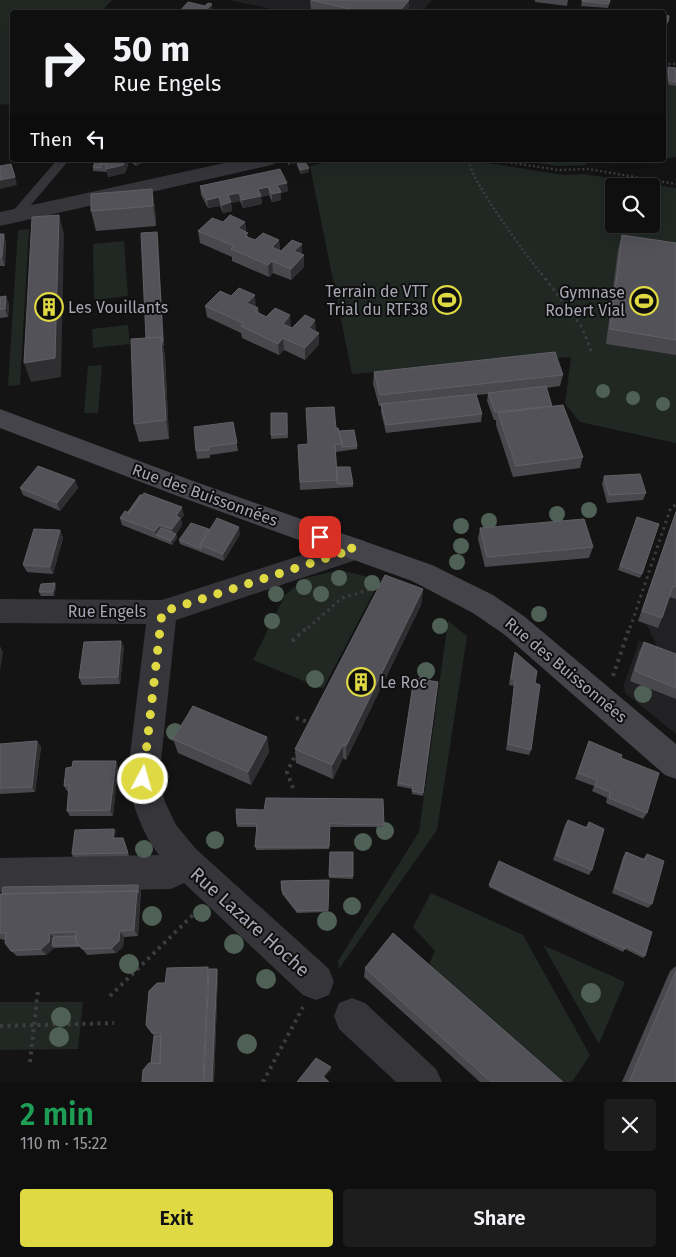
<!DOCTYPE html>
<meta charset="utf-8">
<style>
:root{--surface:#0f0f10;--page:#1d1d1e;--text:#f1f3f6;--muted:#9b9c9f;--line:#2f2f30;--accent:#dfda43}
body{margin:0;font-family:"Fira Sans",sans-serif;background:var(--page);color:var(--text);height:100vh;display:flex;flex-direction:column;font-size:19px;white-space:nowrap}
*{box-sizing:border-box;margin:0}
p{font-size:16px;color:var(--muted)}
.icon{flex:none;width:28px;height:28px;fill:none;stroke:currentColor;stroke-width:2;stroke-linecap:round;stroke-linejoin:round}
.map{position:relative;height:1082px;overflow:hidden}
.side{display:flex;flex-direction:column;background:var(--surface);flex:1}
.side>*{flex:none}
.hud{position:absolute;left:10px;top:10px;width:656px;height:152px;border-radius:5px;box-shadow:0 5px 20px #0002,0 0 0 1px var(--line);background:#0f0f10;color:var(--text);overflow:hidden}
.fabs{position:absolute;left:605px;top:178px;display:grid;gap:10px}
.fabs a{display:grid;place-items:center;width:55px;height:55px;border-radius:5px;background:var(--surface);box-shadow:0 5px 20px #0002,0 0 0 1px var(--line);font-size:25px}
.pin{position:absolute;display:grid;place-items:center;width:42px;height:42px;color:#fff;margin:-21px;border-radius:10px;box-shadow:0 2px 8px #0006}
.me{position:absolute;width:55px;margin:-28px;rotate:6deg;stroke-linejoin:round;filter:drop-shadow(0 0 4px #0008)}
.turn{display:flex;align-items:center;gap:18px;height:105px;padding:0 20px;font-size:22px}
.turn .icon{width:65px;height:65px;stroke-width:2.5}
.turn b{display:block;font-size:35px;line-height:42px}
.then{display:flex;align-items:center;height:48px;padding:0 20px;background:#0003;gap:10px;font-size:19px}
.round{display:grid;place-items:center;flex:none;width:52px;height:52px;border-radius:5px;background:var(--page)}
.head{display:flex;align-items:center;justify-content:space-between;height:85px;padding:0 20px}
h1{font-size:30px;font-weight:600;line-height:38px;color:#1e9e55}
.button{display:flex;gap:10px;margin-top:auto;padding:10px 20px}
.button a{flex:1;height:58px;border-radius:5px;background:var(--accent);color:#111;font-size:20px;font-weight:600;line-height:58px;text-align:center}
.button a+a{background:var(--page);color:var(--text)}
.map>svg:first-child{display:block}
.built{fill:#212022}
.green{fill:#212824;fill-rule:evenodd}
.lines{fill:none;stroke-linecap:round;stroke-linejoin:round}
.path-far2{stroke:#3c3c41;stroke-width:2.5;stroke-dasharray:2 2.5;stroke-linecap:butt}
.path-far1{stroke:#3c3c41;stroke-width:3;stroke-dasharray:2.5 4;stroke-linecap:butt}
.path{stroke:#3c3c41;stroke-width:4;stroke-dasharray:3 4.5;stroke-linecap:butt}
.lane{fill:#36353a;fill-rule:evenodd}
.street{fill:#36353a;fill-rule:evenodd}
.secondary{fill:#44444a;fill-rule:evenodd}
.tree{fill:#4f6056}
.wall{fill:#48484d}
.shaded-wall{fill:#2f2f32}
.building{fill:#525258;stroke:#606066}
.route{stroke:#dfda43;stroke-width:9;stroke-dasharray:0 16.2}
.labels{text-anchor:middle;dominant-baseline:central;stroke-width:4;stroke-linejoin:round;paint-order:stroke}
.poi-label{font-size:16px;fill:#a7a7b4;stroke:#0f0f10;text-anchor:end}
.street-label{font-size:16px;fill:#a7a7b4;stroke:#0f0f10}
.near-street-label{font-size:19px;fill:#a7a7b4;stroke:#0f0f10}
</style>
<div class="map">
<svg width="676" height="1082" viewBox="0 0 676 1082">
<rect width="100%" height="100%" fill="#141415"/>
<path class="built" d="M229,0H432L422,12H285Z
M676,516V734L625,693L624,684L639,641L657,647L647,625L638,621Z"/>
<path class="green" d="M0,0H112L101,12H12V105L0,104Z
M664,85L676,86V157L664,159Z
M337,160H468L564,175L583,174L676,188V443L580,422L565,404L571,357L352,374L310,166ZM614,186H651V224H614Z
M517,160H588L586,165L557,166Z
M29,229L20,385L8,386L18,230Z
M124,241L128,296L94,300L93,244Z
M128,325L130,344L93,348L92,329Z
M102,365L98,413H84L88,366Z
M340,570L380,580L323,689L253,660L285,595L305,578Z
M448,621L467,636L437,830L339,969L338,961L419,832Z
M431,893L523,935L590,1055L572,1082H559L429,964L435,951L413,927Z
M543,945L625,982L599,1044Z
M0,1002H83L78,1049L0,1050Z"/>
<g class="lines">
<path class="path-far2" d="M664,64H676
M469,160C469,179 527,256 542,275
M493,160L559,170L588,169L676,184
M288,164L307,160"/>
<path class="path-far1" d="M541,273L582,327L592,353
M308,628L342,598L381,586
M630,628L671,507L676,505"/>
<path class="path" d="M292,641L309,626
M613,676L630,626
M296,718L311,723
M293,788L287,772L297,752
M110,996L197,911
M0,1026L114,1023
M30,1062L38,990
M263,1082L303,1007"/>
<path class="lane" d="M57,160H69L20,218H12V212Z"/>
<path class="street" d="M238,160H277L274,164L267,166L0,226V212Z
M355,538L365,541L369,549L365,557L176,620L159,779L165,802L176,825L196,849L329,969L334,982L329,995L316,1000L303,995L184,883L171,889L0,892V858L159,855C142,834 133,805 127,779L146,624L0,623V599L162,600Z
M352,998L365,1003L436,1069L442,1082H396L339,1029L334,1016L339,1003Z"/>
<path class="secondary" d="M0,409L193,481L432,565L493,595L525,617L676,744V779L665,775L505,635L473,613L412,581L175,495L0,428Z"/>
</g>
<g class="tree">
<circle cx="603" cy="391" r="7"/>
<circle cx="633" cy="398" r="7"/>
<circle cx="663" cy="404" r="7"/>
<circle cx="589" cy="510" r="8"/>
<circle cx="557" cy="514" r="8"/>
<circle cx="489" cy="521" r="8"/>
<circle cx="461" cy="526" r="8"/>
<circle cx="461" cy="546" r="8"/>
<circle cx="457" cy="562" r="8"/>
<circle cx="339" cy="578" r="8"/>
<circle cx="372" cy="583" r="8"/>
<circle cx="304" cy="587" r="8"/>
<circle cx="276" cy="594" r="8"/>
<circle cx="321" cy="594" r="8"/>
<circle cx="539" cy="614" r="8"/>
<circle cx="272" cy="621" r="8"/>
<circle cx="440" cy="626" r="8"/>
<circle cx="426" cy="671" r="9"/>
<circle cx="315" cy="679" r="9"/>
<circle cx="643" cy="694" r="9"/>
<circle cx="175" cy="732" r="9"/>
<circle cx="385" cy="831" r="9"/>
<circle cx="215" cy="840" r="9"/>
<circle cx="363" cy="842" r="9"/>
<circle cx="144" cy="849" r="9"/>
<circle cx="352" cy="906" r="9"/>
<circle cx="202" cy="913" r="9"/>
<circle cx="152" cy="916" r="10"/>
<circle cx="327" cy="921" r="10"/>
<circle cx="234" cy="944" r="10"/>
<circle cx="129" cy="964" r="10"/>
<circle cx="266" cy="979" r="10"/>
<circle cx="591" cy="993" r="10"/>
<circle cx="61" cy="1017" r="10"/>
<circle cx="59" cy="1037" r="10"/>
<circle cx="247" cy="1044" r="10"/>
</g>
<path class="wall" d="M310,0H409V11L407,12H315L311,11Z
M535,0H568L567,6L535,2Z
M582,0H610L608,8L581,6Z
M664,15L669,16L667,26H664Z
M668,67L676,68V86L668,85L667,71Z
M96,160H142L143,162L136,166L130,161L128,162V165L125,173L108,177L107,172L93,171V167Z
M297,164L309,168V172L301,174L298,168Z
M280,169L288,191L281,193V200L272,202L269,195L261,197L262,204L243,208L240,201L231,203L232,211L223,213L220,206L208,208L201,195L200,186Z
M152,189L155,209L156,226L96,231L91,211Z
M223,222H245L246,232L248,237L255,240H279L280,251L302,255L304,267L291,280L273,273L269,277L232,261V257L200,243L198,231Z
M157,232L164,346H163L165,356L169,439L139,442L134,424L146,338Z
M0,234L6,242L5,266H0Z
M622,235L676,243V355L606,344L618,250Z
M0,297L9,304L8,317L0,318V320Z
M205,306L256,307L258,308L259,313L291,327H290L292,328L316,332L319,333V344L305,360L284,350L279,355L242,338L241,333L207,317Z
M374,372L563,375L560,386L546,388L552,406L583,457L580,468L513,477L496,425V420H494L487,401L488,394L476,395L482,414L481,422L386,433L381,412V406H379L373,384Z
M271,413H287L288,438L271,439Z
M233,422L238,451L210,455V458L197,459L196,451Z
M336,428L357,446V449L336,452L337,467L353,484V487L300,490L298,445L308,444Z
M604,476L646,493L643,500L607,503L602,484Z
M75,480L78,488L60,511L23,495L20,488Z
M676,510V599L669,597L662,618L658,628L638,621Z
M128,512L184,515L181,519L182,525L176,534L177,538L172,545L122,525L120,518Z
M637,517L642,574L640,578L618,570Z
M480,528L593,547L589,558L485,567L478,539Z
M209,529V531L240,534L224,561L180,544L179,540Z
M60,530L63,538L53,574L27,572L23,565Z
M55,583L56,587L54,596H41L39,592Z
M423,589L421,605L346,760L343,758L333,779L296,763L295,749Z
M644,642L676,654V699L630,681L639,652Z
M124,647L120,684L82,685L79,678Z
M515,652L535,683L531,750L529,755L506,750L514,686L509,685L513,658Z
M414,678L438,682L423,796L412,794V789L397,786Z
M267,737L269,752L251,785L178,753L173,739Z
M37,741L41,747L35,792L0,794V744Z
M589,741L621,758L647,813L643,819L606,803L607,798L592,791L594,786L575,779Z
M116,761L118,767L113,816H70L67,811L69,791H67L64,786L72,767Z
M568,820L586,827L589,822L592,870L589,875L553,860L565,825Z
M237,824L384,825L383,827H330L329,849L256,850L257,827H237Z
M114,829L116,831L114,838L124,841L129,856L73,857L72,854Z
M330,852H353V879L329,878Z
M626,852L643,859L647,854L652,904L648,908L612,893L623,857Z
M499,861L645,956L643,958L625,949L623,952L489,887Z
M329,880L328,912L297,913L282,894L281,881Z
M138,885L141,890L138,936L124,937L123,947L116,953L87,955L81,947L54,948L46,955L17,956L11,951L5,940L0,939V896Z
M676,966V1082H622L670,971Z
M208,967L209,969L218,972L214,1082H142L151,1063L154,1036L146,1025L165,983Z
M365,968L563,1082H480L364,977Z"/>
<path class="shaded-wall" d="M409,0V11L407,12H399Z
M212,4V12H204Z
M125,160H129L130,161L128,162V165L125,173L108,177L106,169Z
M135,160H142L143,162L136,166Z
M309,168V172L301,174V170Z
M14,172L17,185L0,189V180Z
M287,183L288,191L281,193V200L272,202V194L277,185Z
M268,187L269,195L261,197L262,204L243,208L242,200L258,189Z
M152,189L155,209L156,226L153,206Z
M239,193L240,201L231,203L232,211L223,213L222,205L228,195Z
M219,197L220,206L208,208L207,200Z
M59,215L64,234L61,377L31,382L24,363Z
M245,222L246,234L238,228Z
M157,232L158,236L164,346L163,342Z
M4,234L6,242L5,266L2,257Z
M279,240L280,252L272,247Z
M302,244V256L294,251Z
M304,255V267L291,280V269Z
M272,261L273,273L269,277L268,265Z
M255,295L256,307L247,303Z
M6,296L9,304L8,317L5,309Z
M290,315L291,327L283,335V324Z
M315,320L316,331L309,328Z
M319,333V344L305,360V348Z
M161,337L165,356L169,439L166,420Z
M283,338L284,350L279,355L278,344Z
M75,480L78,488L60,511L57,503Z
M182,507L184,515L181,519L182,525L174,537L172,529L176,516Z
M160,525L161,532L156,535L155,531Z
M239,527L240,534L224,561L223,554Z
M60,530L63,538L53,574L50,567Z
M176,534L177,538L172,545L171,541Z
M55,583L56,587L54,596L53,592Z
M423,589L421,605L346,760V746Z
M121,641L124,647L120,684L118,677Z
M0,646L3,652L0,671Z
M267,737L269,752L251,785L248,772Z
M37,741L41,747L35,792L32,787Z
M343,745V758L333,779L332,765Z
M116,761L118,767L113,816L110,810Z
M114,829L116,831L114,841L113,838Z
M138,885L141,890L140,897L138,893Z
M137,891L140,897L138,936L134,930Z
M120,931L124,937L123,947L116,953L112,948Z
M50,933L55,939L52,946L54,948L46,955L41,949Z
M208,967L211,973L205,1082H203Z
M217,969L218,972L214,1082H212Z
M331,1067V1070L323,1079V1076Z"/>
<path class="building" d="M311,0H409L399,12H363Z
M582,0H610L609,4L582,1Z
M188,2L205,6L208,3L212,4L204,12H179Z
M627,11L639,12H627Z
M664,15L669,16L668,22L664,21Z
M668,67L676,68V82L669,81Z
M96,160H102L101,164V168L93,167Z
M102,160H125L123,165L106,169V164H101Z
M305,162L309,168L301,170L297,164Z
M11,164L15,177L0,180V166Z
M280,169L287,183L277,185L281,192L272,194L268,187L258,189L261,196L242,200L239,193L228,195L231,202L222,205L219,197L207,200L200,186Z
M152,189L153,206L91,211V194Z
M59,215L55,358L24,363L32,217Z
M230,215L245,222L238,228L248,233L245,236L255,240L263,233L279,240L272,247L281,251L292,240L302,244L294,251L304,255L291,269L272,261L268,265L231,249L234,246L198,231L212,218L223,222Z
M157,232L163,342H162L161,337L146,338L141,233Z
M0,234H4L2,257L0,258Z
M622,235L676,243V340L610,329Z
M239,288L255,295L247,303L258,308L255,311L266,317L275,308L290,315L283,324L292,328L305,315L315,320L309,328L319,333L305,348L283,338L278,344L241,326L243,323L205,306L220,291L231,296Z
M6,296L5,309H0V297Z
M161,337L166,420L134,424L131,339Z
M555,352L563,375L380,395L374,372Z
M546,386L552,406L495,412L488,393Z
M476,394L482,414L386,425L381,404Z
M563,405L583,457L516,466L498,413Z
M334,407L336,428H338L342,444H335L337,480L300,482L298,445L308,444L306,408Z
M271,413H287V434L271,435Z
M233,422L237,443L208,447L209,450L196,451L194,427Z
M354,430L357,446L342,447V444L339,431Z
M38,466L75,480L57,503L20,488Z
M337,467H350L353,484H337Z
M640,474L646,493L609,495L604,476Z
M144,493L182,507L176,516L180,518L172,529L160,525L155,531L120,518L125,511L129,513Z
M140,495H142L129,513L128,512Z
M676,512V587L673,586L662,618L642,611Z
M637,517L659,524L642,574L620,566Z
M217,518L239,527L223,554L200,545Z
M584,519L593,547L487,557L480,528Z
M191,523L209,529L204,535L206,536L200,545L201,549L179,540Z
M161,528L176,534L171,541L156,535Z
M34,529L60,530L50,567L23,565Z
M385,575L423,589L346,746L343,745L332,765L295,749Z
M55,583L53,592H39L41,584Z
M121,641L118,677L79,678L84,642Z
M644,642L676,654V688L635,671Z
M515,652L537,671L535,683L540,685L531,750L508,744L515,679L511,678Z
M414,678L438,682L423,793L412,791L413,786L398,783Z
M193,706L267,737L248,772L173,739Z
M37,741L32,787L0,788V744Z
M589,741L622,755L621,758L659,773L647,813L609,798L610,792L595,786L597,780L578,773Z
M73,761H116L110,810L67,811L69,785L64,786L66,768L72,767Z
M266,798L383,799L384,825L330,824L329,847H255L257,824H237L236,809L264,810Z
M568,820L587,828L589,822L604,829L592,870L556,855Z
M114,829L113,838H123L128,853L72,854L75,830Z
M330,852H353V876H329Z
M626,852L645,860L647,854L664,861L652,904L615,888Z
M499,861L652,932L645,956L626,946L625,949L489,885Z
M329,880L328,910L297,911L282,891L281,881Z
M138,885V893L137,891L2,894L3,887Z
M137,891L134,930L120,931L119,941L112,948L82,949L76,941V932H64L50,933L49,942L41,949L11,951L5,943L6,933H0V894Z
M393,933L563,1082H491L365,968Z
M76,936V941L79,945L52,946L53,937Z
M208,967L203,1082H142L143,1070L149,1063L160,1064L161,1033H152L146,1025L149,991L157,983H165L167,968Z
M209,969H217L212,1082H204Z
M676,971V1082H629Z
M154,1036H161L160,1064L151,1063Z
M316,1058L331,1067L323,1076L329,1082H297Z"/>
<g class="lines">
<path class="route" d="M143,779L162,612L354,549L320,537"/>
</g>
<defs>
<symbol id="stadium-ring" viewBox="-11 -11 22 22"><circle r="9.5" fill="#0f0f10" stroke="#dfda43" stroke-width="1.5"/><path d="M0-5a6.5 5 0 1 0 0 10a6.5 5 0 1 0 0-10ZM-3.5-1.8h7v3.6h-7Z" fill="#dfda43"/></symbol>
<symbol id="building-ring" viewBox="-11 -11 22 22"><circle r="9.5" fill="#0f0f10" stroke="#dfda43" stroke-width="1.5"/><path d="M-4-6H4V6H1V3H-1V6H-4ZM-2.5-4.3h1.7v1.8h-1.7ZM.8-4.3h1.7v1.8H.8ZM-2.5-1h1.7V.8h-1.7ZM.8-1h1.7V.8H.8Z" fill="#dfda43"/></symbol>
</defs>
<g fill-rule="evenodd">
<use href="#stadium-ring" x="431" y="284" width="32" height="32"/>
<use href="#stadium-ring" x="628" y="285" width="32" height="32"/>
<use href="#building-ring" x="33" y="291" width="32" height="32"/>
<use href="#building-ring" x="345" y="666" width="32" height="32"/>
</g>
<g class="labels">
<g class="poi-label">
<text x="428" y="291">Terrain de VTT<tspan x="428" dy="18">Trial du RTF38</tspan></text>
<text x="625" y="292">Gymnase<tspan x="625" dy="18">Robert Vial</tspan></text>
<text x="68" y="307" text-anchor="start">Les Vouillants</text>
<text x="380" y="682" text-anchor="start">Le Roc</text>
</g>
<g class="street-label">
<text transform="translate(205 495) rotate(20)">Rue des Buissonnées</text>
<text x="107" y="611">Rue Engels</text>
<text transform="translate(566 670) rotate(40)">Rue des Buissonnées</text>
</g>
<g class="near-street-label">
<text transform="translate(250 922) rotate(42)">Rue Lazare Hoche</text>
</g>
</g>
</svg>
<div class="fabs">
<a><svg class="icon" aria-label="search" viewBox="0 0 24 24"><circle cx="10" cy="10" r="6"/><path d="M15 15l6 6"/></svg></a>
</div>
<div class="pin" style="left:320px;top:537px;background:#d93025"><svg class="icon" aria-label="arrive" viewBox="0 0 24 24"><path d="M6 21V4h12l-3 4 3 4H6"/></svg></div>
<svg class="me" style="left:143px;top:779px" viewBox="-20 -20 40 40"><circle r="17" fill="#dfda43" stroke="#fff" stroke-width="3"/><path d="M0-11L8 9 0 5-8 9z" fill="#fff"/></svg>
<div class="hud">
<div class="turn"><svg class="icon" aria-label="right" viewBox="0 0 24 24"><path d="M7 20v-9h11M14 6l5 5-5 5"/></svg><div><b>50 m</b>Rue Engels</div></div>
<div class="then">Then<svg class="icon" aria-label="left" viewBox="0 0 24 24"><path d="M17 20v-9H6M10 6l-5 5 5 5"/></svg></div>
</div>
</div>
<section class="side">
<div class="head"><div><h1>2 min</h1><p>110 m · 15:22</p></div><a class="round"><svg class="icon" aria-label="close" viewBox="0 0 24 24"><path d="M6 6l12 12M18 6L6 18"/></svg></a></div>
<div class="button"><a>Exit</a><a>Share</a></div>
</section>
